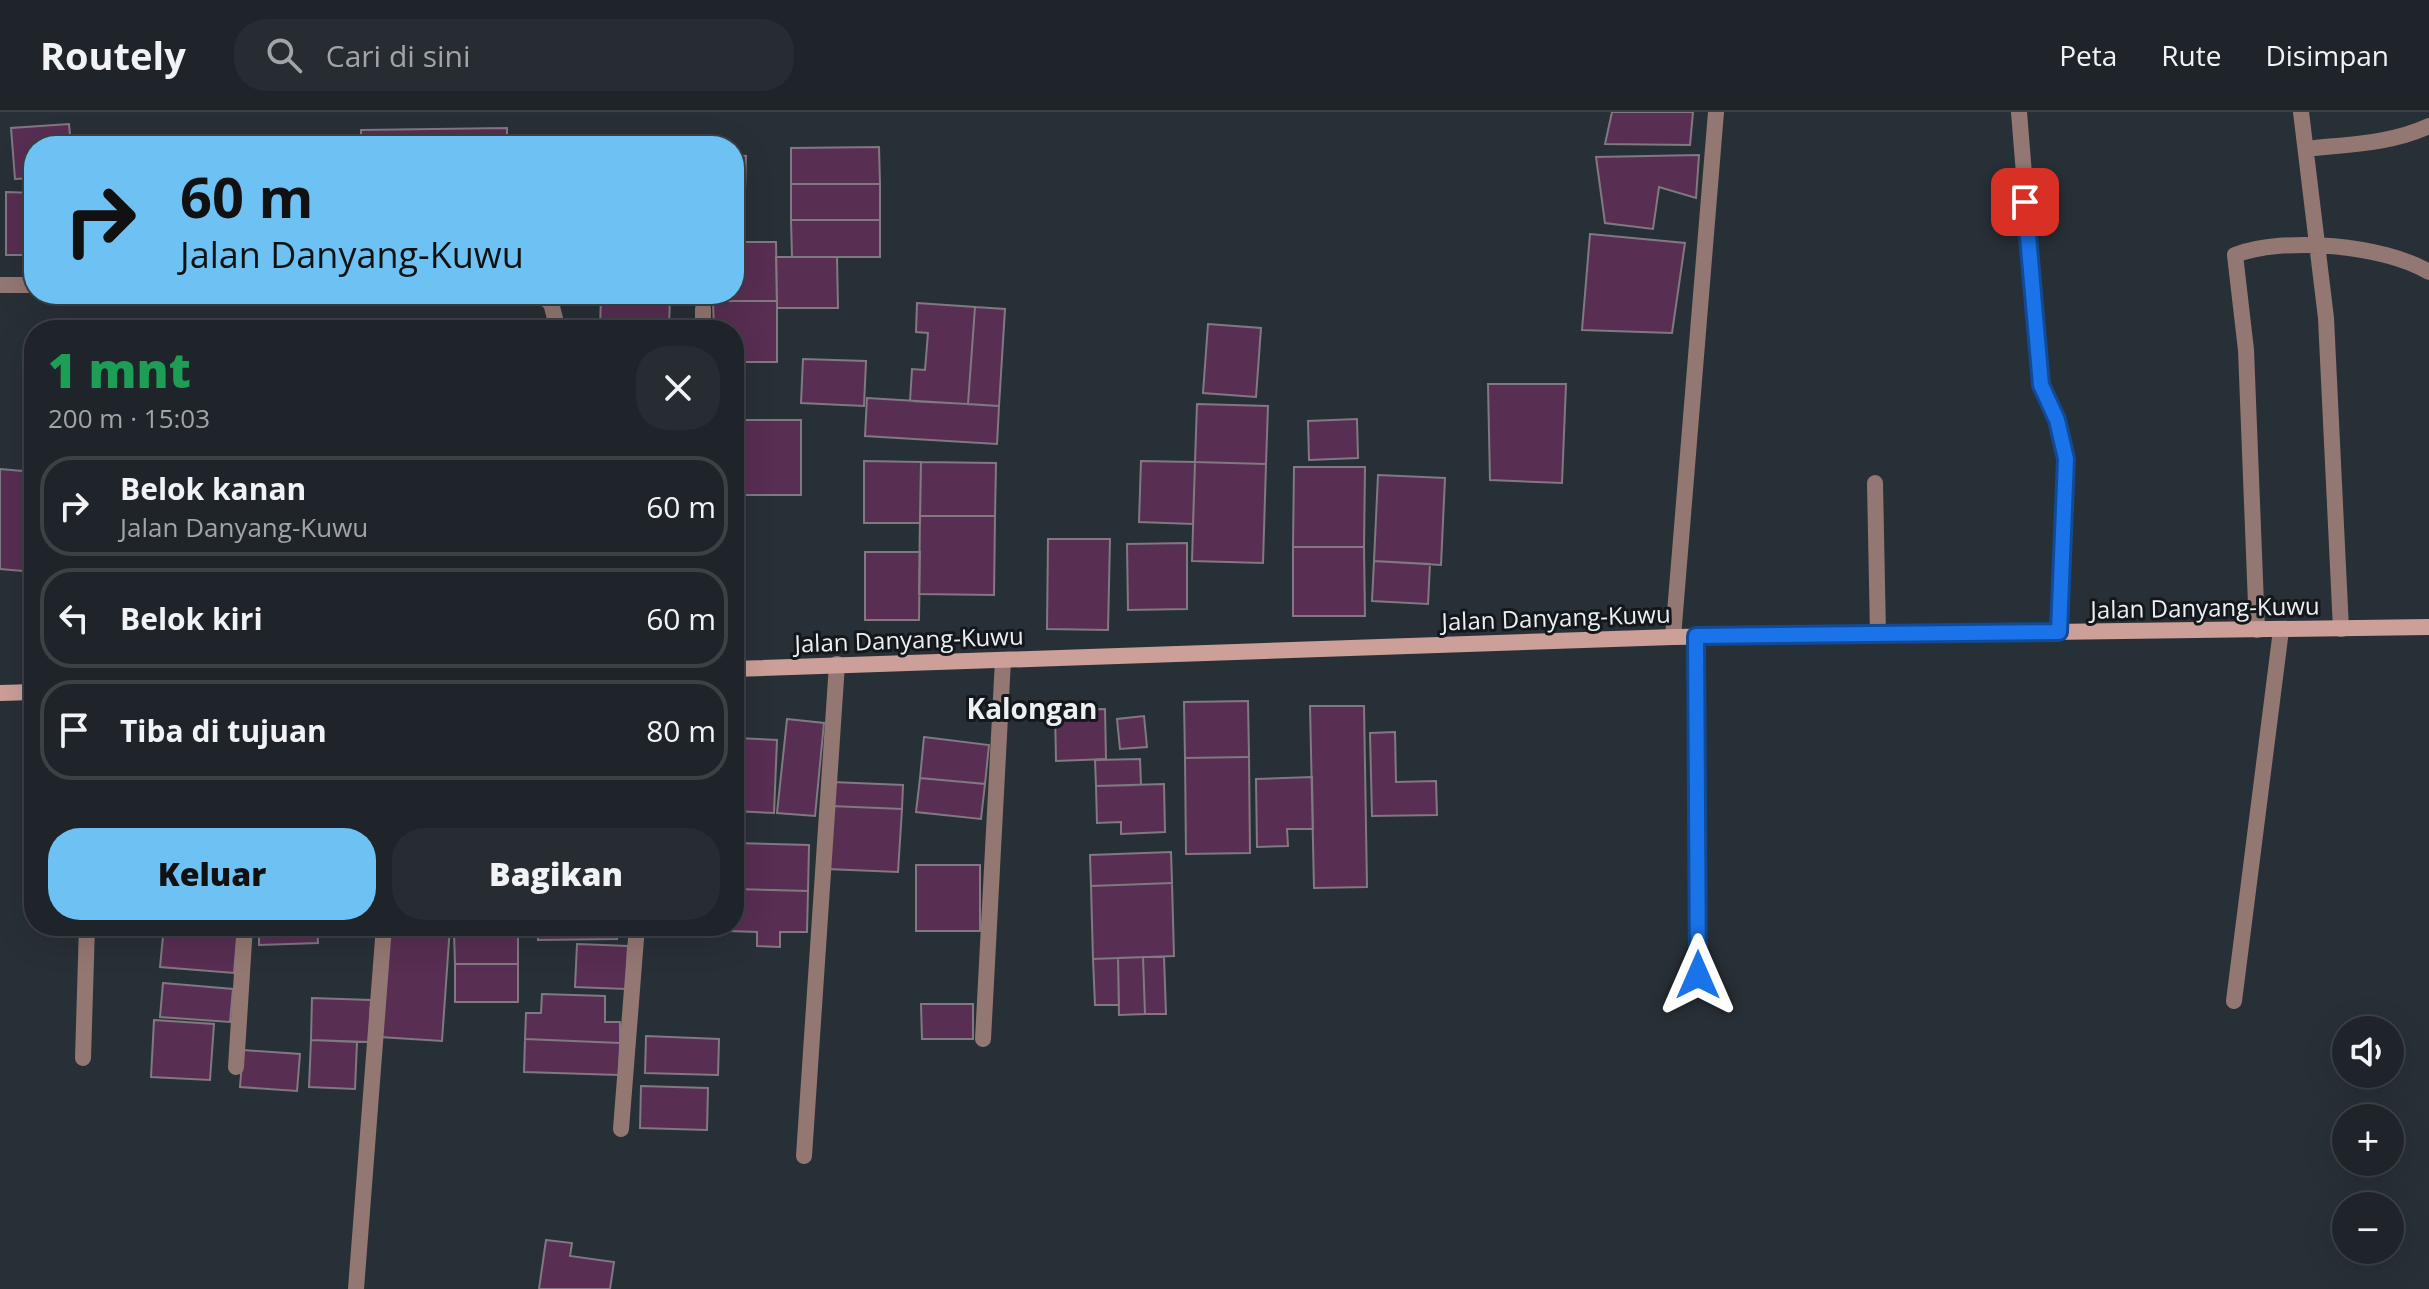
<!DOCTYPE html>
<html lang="id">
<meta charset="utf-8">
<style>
:root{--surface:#1e2429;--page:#262c31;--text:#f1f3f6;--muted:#a1a4a8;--line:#3c4146;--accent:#6dc2f3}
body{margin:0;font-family:"Open Sans",sans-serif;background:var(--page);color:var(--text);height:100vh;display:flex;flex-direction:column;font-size:30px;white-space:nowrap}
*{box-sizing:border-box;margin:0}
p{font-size:26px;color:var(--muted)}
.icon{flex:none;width:44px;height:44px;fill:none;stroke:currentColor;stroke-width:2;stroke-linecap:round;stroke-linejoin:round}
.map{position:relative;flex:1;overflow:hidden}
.sheet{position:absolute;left:24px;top:208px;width:720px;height:616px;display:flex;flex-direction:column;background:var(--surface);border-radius:32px;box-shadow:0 8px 32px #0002,0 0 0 2px var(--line)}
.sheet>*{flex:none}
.top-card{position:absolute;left:24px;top:24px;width:720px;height:168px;border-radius:32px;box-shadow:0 8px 32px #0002,0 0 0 2px var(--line);background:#6dc2f3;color:#111;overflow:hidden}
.tools{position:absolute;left:2332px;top:904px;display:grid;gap:16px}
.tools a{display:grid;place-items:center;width:72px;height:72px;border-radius:50%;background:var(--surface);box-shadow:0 8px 32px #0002,0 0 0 2px var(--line);font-size:40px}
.pin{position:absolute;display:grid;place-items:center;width:68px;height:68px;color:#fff;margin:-34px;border-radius:16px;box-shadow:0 4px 12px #0006}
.me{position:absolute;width:88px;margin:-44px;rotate:0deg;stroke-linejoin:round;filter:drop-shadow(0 0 6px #0008)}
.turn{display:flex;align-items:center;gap:28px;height:168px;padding:0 24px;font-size:36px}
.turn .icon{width:104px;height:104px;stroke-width:2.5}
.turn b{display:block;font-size:56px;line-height:68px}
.round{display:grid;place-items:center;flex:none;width:84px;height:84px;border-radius:32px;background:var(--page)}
.overview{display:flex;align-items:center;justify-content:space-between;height:136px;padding:0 24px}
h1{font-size:48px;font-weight:800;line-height:60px;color:#1e9e55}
.cta{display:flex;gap:16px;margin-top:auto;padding:16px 24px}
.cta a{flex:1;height:92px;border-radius:32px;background:var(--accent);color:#111;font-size:32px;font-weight:800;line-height:92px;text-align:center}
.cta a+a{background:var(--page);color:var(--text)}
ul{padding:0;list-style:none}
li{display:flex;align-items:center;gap:24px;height:100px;margin:0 16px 12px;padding:0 8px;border:4px solid var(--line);border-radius:32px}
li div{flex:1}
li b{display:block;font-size:30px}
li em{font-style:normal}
header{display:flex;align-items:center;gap:48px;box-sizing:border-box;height:112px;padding:0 40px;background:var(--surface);border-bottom:2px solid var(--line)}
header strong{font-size:38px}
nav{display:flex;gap:44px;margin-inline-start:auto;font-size:28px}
.search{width:560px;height:72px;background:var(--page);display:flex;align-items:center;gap:20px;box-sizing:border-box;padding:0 28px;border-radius:32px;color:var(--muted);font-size:30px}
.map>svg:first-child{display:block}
.building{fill:#582e52;stroke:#817880;stroke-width:2}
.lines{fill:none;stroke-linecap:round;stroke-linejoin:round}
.street{stroke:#937772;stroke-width:16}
.secondary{stroke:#cc9f98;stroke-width:16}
.route-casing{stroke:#114b97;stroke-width:20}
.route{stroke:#1a73e8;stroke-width:14}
.labels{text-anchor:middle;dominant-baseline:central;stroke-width:6;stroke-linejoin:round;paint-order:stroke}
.street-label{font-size:24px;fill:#ebf0f5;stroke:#14181b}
.quarter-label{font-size:28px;font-weight:bold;fill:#ebf0f5;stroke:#14181b}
</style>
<header>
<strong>Routely</strong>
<div class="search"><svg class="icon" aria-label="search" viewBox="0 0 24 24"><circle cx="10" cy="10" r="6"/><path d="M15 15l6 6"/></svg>Cari di sini</div>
<nav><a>Peta</a><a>Rute</a><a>Disimpan</a></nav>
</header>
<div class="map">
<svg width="2429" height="1177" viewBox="0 0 2429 1177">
<rect width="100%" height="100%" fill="#283037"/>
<path class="building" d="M1612,0H1693L1690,33L1605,32Z
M69,12L71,34H34V66L15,67L11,16Z
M507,16V34H361V18Z
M879,35L880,72H791V36Z
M734,43L746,44L744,112H734Z
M1699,43L1696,86L1659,75L1653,117L1605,111L1596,45Z
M791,72H880V108H791Z
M6,80L34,81V143H6Z
M791,108H880V145H792Z
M1590,122L1685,131L1672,221L1582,218Z
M734,130H776L777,189H713V182H734Z
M776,145H837L838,196H777Z
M601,182H670L669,218H600Z
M713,189H777V250H734V218H714Z
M917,191L975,195L968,292L910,289L912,257L925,258L928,221L916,220Z
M975,195L1005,197L999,294L968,292Z
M1208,212L1261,216L1256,285L1203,281Z
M803,247L866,249L864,294L801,291Z
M1488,272H1566L1562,371L1490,368Z
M867,286L999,294L997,332L865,324Z
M1197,292L1268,294L1266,352L1195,350Z
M1357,307L1358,346L1309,348L1308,309Z
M734,308H801V383H734Z
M864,349L921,350L920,411H864Z
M1141,349L1195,350L1193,412L1139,410Z
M921,350L996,351L995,404H920Z
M1195,350L1266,352L1263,451L1192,449Z
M1294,355H1365L1364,435H1293Z
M0,357L34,360V460L0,457Z
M1378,363L1445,366L1441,453L1374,449Z
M920,404H995L994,483L919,482Z
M1048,427H1110L1108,518L1047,517Z
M1187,431V497L1128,498L1127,432Z
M1293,435H1364L1365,504H1293Z
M865,440H920L919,508H865Z
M1374,449L1430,452L1428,492L1372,489Z
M1248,589L1249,645L1185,646L1184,590Z
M1310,594H1364L1367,775L1314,776Z
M1105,597L1106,647L1056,649L1055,598Z
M1144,604L1147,635L1120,637L1117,607Z
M787,607L824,611L815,704L777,701Z
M1395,620L1396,670L1436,669L1437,703L1372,704L1370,621Z
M924,625L989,633L985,672L920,666Z
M736,626L777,628L774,701L734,699Z
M1249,645L1250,741L1186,742L1185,646Z
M1140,647L1141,673L1096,674L1095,648Z
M1312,665L1313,717H1287L1288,734L1257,735L1256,667Z
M920,666L985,672L981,707L916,700Z
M832,670L903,673L902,697L831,694Z
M1164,672L1165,720L1121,722V710L1097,711L1096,674Z
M831,694L902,697L898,760L827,757Z
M734,731L809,733L808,779L734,777Z
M1171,740L1172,771L1091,774L1090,743Z
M916,753H980V819H916Z
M1172,771L1174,844L1093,847L1091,774Z
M734,777L808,779L807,820H780V835L757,834V820L730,819L734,814Z
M164,814H238L234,861L160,855Z
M259,814H317L318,831L259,833Z
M387,814H450L442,929L380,925Z
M538,814H617V827L538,828Z
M454,821H518V852H455Z
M577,832L628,834L626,877L575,875Z
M1143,845L1145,902L1119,903L1118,846Z
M1143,845H1164L1166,902H1145Z
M1118,846L1119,893H1095L1093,847Z
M455,852H518V890H455Z
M163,871L233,877L230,910L160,905Z
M542,882L605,884V910H620V931L525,927L526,901H541Z
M312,886L371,888L369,930L311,928Z
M921,892H973V927H922Z
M154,908L214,912L210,968L151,965Z
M646,924L719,927L718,963L645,961Z
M525,927L620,931L619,963L524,960Z
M311,928L357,930L355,977L309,975Z
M243,938L300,942L297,979L240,975Z
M641,974L708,976L707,1018L640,1016Z
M546,1128L572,1131L570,1144L614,1150L610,1177H539Z"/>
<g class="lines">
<path class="street" d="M2019,0L2041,273L2057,308L2066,347L2059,520
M2301,0L2326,206L2341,517
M2306,37C2349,32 2390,32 2429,14
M0,173H34
M539,182L551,191L558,218
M703,218V197
M1875,371L1878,522
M2257,518L2246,238L2235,143C2284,124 2384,133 2429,160
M1696,524L1698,863
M1673,525L1716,0
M2234,889L2281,518
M983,927L1003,548
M83,946L87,814
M236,955L245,814
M621,1017L637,814
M804,1044L837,552
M356,1177L384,814"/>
<path class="secondary" d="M734,557L1673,525L2429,515
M0,581L34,580"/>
</g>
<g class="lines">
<defs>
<path id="route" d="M1698,863L1696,524L2059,520L2066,347L2057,308L2041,273L2025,90"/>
</defs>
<use href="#route" class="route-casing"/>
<use href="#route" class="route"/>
</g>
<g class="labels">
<g class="street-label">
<text transform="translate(2205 495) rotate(-1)">Jalan Danyang-Kuwu</text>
<text transform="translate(1556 505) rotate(-2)">Jalan Danyang-Kuwu</text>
<text transform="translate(909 527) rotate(-2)">Jalan Danyang-Kuwu</text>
</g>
<g class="quarter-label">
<text x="1032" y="596">Kalongan</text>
</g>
</g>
</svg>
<div class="tools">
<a><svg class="icon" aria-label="sound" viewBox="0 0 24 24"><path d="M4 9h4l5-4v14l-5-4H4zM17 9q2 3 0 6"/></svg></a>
<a>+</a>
<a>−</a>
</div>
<div class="pin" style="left:2025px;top:90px;background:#d93025"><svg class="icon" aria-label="arrive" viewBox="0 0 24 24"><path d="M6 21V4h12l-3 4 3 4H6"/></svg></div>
<svg class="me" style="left:1698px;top:863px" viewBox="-20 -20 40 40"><path d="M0-17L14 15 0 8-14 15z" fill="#1a73e8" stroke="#fff" stroke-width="4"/></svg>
<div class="top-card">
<div class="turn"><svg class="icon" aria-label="right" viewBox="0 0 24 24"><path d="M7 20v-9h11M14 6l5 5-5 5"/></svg><div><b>60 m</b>Jalan Danyang-Kuwu</div></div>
</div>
<section class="sheet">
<div class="overview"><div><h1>1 mnt</h1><p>200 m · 15:03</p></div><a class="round"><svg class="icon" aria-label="close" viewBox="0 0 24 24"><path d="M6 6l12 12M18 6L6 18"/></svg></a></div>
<ul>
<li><svg class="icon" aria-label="right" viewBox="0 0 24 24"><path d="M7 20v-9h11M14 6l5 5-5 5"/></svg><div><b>Belok kanan</b><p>Jalan Danyang-Kuwu</p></div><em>60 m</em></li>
<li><svg class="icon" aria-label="left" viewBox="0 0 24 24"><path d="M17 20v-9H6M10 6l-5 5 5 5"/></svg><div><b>Belok kiri</b></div><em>60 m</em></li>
<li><svg class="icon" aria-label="arrive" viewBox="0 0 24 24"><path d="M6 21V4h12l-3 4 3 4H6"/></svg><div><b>Tiba di tujuan</b></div><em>80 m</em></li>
</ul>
<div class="cta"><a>Keluar</a><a>Bagikan</a></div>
</section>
</div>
